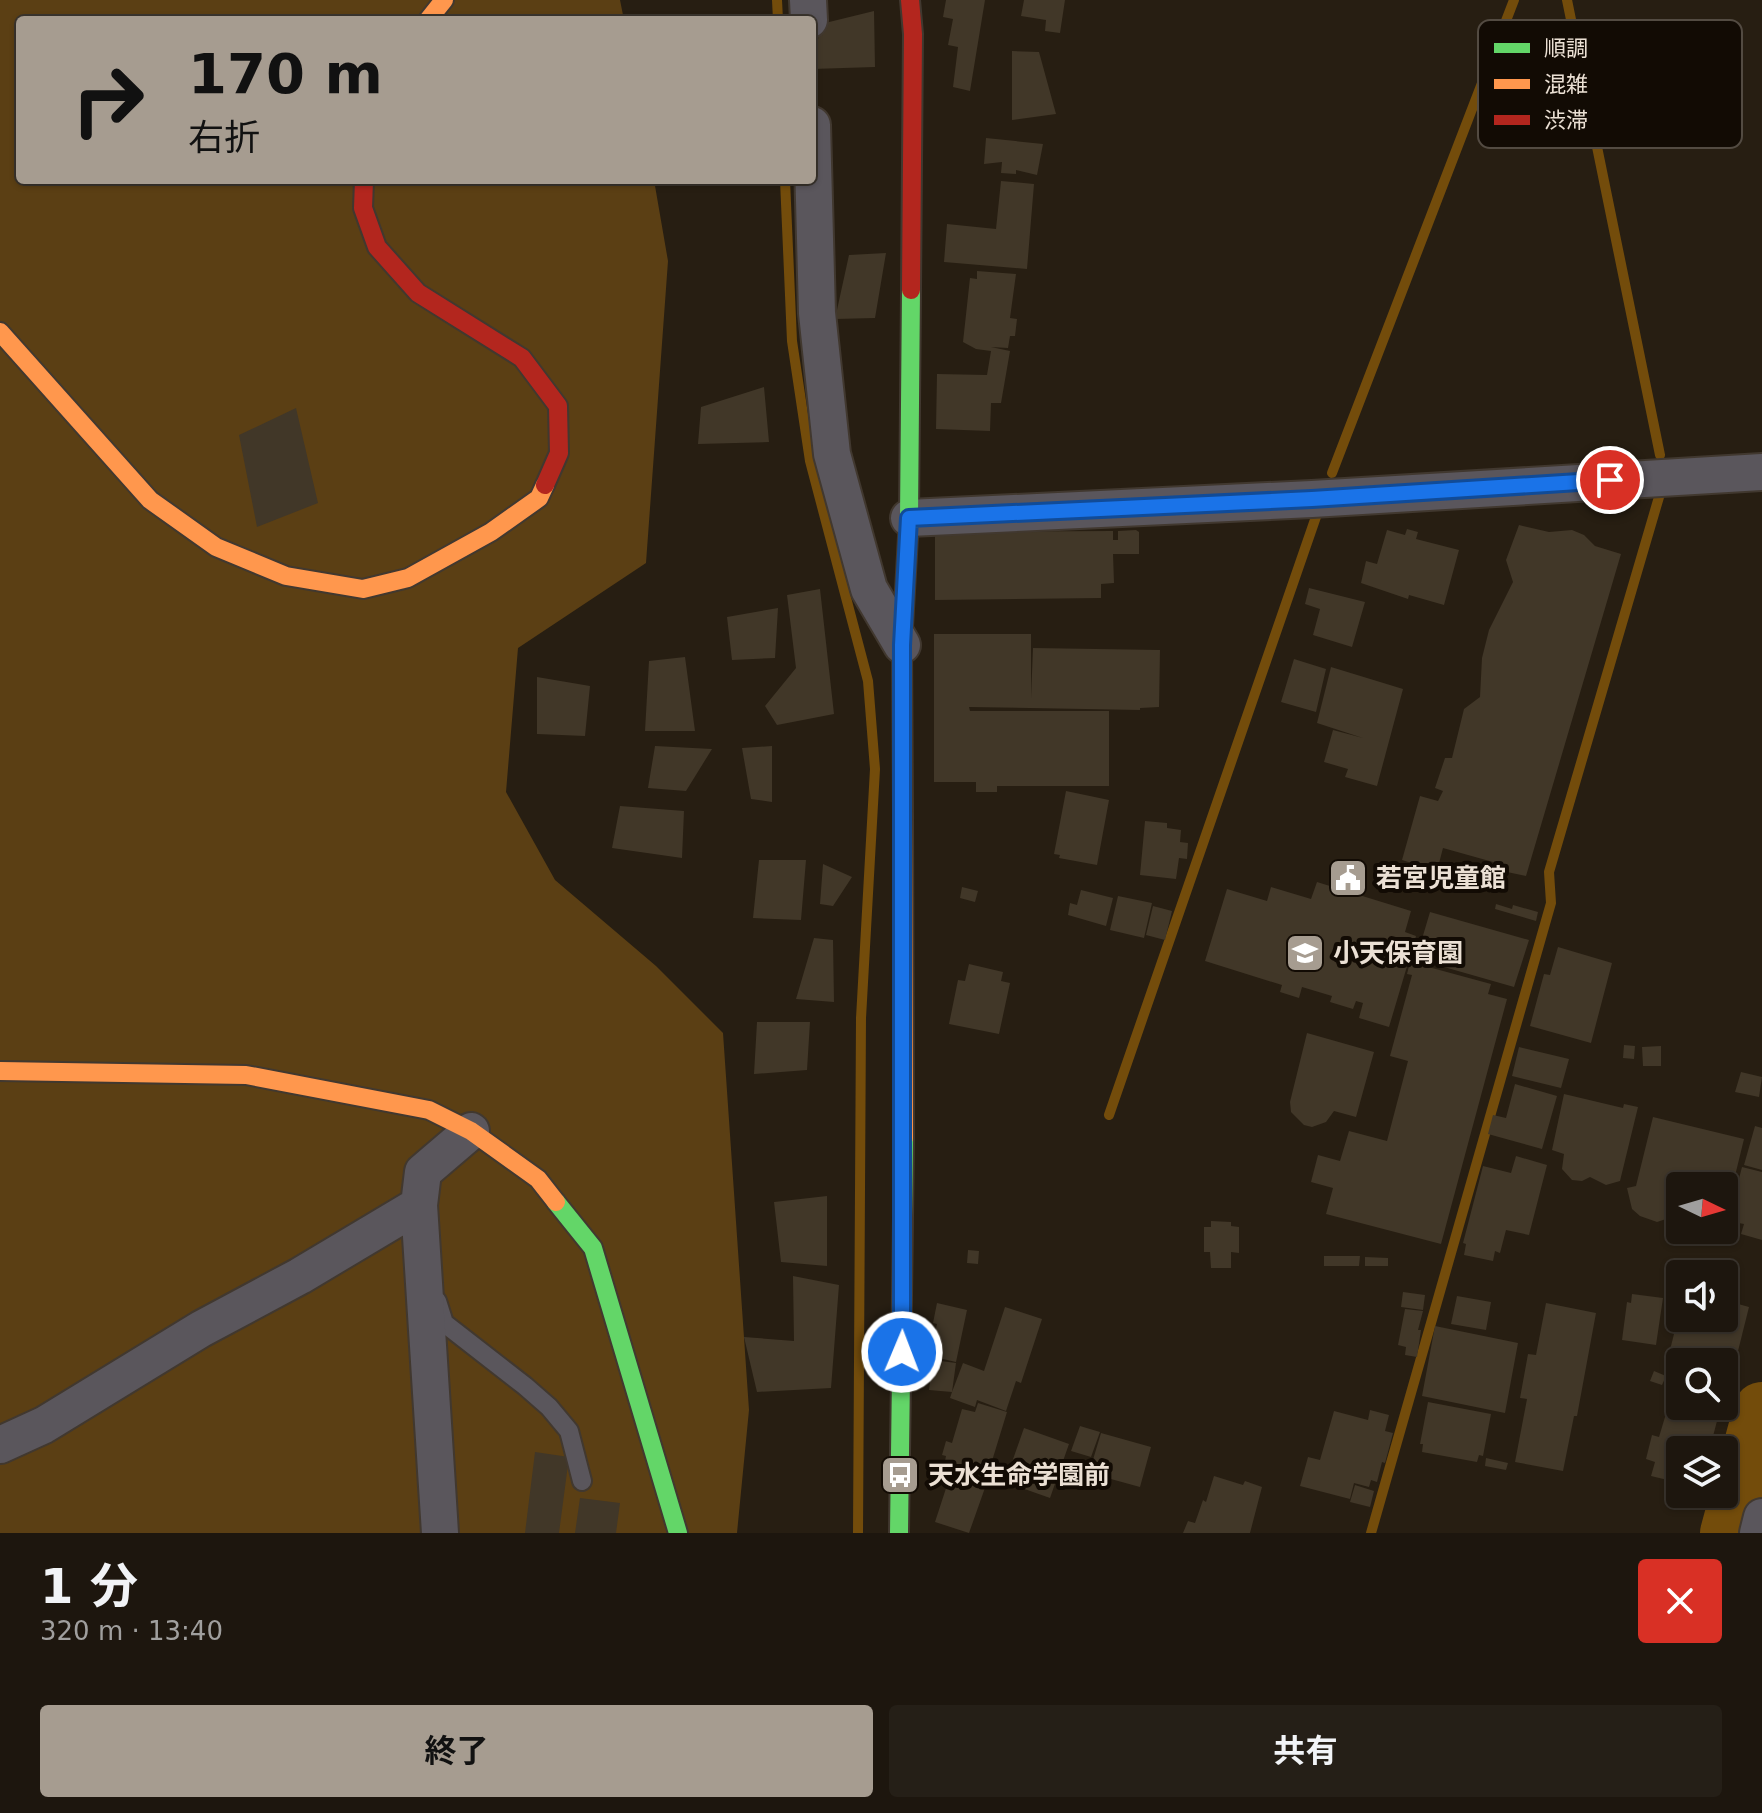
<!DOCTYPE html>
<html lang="ja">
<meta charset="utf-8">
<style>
:root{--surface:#1d160e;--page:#251f17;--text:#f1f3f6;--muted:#a09f9e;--line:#3b352e;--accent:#a69c90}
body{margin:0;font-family:"DejaVu Sans","Noto Sans JP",sans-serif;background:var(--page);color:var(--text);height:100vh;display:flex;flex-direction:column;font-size:30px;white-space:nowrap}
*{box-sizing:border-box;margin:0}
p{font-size:26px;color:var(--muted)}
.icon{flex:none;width:44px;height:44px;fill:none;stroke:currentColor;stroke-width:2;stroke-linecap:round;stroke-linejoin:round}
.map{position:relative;height:1533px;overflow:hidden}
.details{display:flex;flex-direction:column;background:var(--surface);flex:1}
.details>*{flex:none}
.hud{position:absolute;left:16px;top:16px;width:800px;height:168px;border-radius:8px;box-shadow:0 2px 6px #0004,0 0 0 2px var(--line);background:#a69c90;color:#111;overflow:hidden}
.needle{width:52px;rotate:95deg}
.buttons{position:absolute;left:1666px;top:1172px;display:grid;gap:16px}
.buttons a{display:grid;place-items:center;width:72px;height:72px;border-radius:8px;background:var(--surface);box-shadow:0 2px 6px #0004,0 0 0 2px var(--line);font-size:40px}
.pin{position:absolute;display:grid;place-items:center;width:68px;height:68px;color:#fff;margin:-34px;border:4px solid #fff;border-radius:50%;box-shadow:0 2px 8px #0007}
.me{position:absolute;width:88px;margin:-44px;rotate:1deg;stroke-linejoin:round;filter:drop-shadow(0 0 6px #0008)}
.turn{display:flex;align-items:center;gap:28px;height:168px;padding:0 40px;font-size:36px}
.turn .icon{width:104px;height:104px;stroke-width:2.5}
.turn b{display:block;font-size:56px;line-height:68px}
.round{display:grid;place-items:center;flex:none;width:84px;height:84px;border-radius:8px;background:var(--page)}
.head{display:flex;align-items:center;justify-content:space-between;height:136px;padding:0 40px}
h1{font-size:48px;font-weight:700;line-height:60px}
.action{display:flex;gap:16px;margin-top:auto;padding:16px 40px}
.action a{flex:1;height:92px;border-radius:8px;background:var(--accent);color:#111;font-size:32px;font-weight:700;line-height:92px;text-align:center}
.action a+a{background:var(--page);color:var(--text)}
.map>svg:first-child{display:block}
.green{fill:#5b3f14}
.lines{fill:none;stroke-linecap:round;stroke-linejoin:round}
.stream{stroke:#734c0b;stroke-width:10}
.river{stroke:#734c0b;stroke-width:58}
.building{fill:#413728}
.lane-casing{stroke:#41382f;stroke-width:22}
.street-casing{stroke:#41382f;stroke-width:40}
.fast-casing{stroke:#41382f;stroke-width:22}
.slow-casing{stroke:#41382f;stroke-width:22}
.jam-casing{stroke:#41382f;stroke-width:22}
.lane{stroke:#5a565c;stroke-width:18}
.street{stroke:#5a565c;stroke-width:36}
.fast{stroke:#63d668;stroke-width:18}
.slow{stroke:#ff974d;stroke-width:18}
.jam{stroke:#b3261e;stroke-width:18}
.route-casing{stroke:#114b97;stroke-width:20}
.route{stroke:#1a73e8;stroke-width:14}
.labels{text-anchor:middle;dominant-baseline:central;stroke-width:8;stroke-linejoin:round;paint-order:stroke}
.poi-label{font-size:26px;font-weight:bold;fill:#ebe0d4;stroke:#120b04;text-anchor:start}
.key{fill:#120b04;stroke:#534b42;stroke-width:2}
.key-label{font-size:22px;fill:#ebe0d4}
</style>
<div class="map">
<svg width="1762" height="1533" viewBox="0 0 1762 1533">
<rect width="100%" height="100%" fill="#271e12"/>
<path class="green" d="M0,0H620L624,20H20V180H654L668,261L646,563L518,648L506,792L555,880L656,966L723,1033L749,1410L737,1533H0Z"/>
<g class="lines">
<path class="stream" d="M777,0L778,20
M1567,0L1660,455
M785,180L792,341L810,461L868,681L875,769L861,1018L858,1533
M1332,473L1514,0
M1109,1115L1318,511
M1371,1533L1551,903L1549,872L1659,497"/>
<path class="river" d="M1729,1533L1762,1411"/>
</g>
<path class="building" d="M946,0H985L970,91L953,87L958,47L948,45L953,19L943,17Z
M1024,0H1065L1060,33L1045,31L1046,20L1021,16Z
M874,11L875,67L812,69L821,24Z
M1012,51L1039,52L1056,114L1012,120Z
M986,138L1043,144L1037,175L1016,170V174L1001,173L1002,162L984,164Z
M1001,181L1034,184L1027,269L944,262L947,224L996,229Z
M886,253L875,318L835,319L849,255Z
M977,271L1016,274L1010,318L1017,319L1015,336H1010L1008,348L991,347L1010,351L1001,403H991L990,431L936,429L937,374L987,375L991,351L976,349L963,342L970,278L977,279Z
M764,387L769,442L698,444L701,407Z
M296,408L318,503L257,527L239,435Z
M1519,525L1549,532L1572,530L1584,535L1595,546L1621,554L1526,876L1507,872L1506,877L1491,871L1493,862L1443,848L1437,871L1402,860L1420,796L1438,801L1443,791L1435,788L1445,758H1452L1464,709L1480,697L1482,658L1489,630L1513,582L1506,560Z
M1407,529L1418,532L1416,539L1459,550L1444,605L1409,595L1408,599L1361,583L1366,561L1377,564L1387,530L1405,535Z
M1136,530L1139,532V554H1113L1114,583L1101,584V598L935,600V532L1113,531V540H1118V531Z
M1309,588L1365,602L1352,647L1313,635L1320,609L1305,604Z
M820,589L834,714L777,725L765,706L796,668L787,595Z
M778,608L775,658L732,660L727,617Z
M934,634H1031V698L1033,648L1160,650L1159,707L1140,708V710L969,707L970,711H1109V786H997V792H976V782H934Z
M685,657L695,731H645L649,661Z
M1294,659L1326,669L1316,712L1281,702Z
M1331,667L1403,689L1377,786L1345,777L1348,769L1324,762L1333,730L1363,738L1317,723Z
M537,677L590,686L585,736L537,734Z
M655,746L712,749L686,791L648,788Z
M772,746V802L751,799L742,748Z
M1066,791L1109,800L1097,865L1059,858L1060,855L1054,854Z
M620,806L684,811L682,858L612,848Z
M1145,821L1167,823V828L1181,830L1180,842L1188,843L1187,859L1179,858L1176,879L1140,875Z
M759,860H806L801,920L753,918Z
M823,864L852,877L833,906L820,904Z
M1317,882L1411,911L1405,932L1416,936L1389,1027L1359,1018L1363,1003L1356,1001L1353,1009L1330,1002L1332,996L1302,987L1299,998L1280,992L1282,985L1205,961L1227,889L1267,901L1271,887L1311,899Z
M962,887L978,891L975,902L960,898Z
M1081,890L1113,898L1106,926L1068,915L1070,903L1077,905Z
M1118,896L1152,903L1144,938L1110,930Z
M1496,904L1512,909L1513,905L1538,912L1536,921L1495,909Z
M1153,906L1172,911L1165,940L1146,935Z
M1430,912L1529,940L1514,987L1416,959Z
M814,938L833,940L834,1002L796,999Z
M1558,947L1612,963L1591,1043L1530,1026L1544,974L1550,975Z
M1410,962L1491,984L1488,994L1507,999L1441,1244L1326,1214L1333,1188L1311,1182L1318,1155L1340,1161L1349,1131L1387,1141L1408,1061L1390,1056L1412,975L1407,974Z
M969,964L1003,972L1001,981L1010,983L999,1034L949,1024L958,980L965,981Z
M757,1022H810L807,1070L754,1074Z
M1307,1033L1374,1052L1356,1117L1334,1111L1326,1122L1312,1127L1304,1125L1291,1112L1290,1102Z
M1624,1045L1635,1046L1634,1059L1623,1058Z
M1661,1046V1066H1643L1642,1047Z
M1519,1047L1569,1059L1561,1088L1512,1076Z
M1741,1072L1762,1077L1759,1097L1735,1092Z
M1515,1084L1557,1096L1542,1149L1488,1134L1493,1115L1506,1118Z
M1564,1094L1623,1108L1624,1104L1638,1107L1620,1181L1606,1185L1590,1177L1582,1181L1572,1180L1562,1169L1564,1154L1552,1150Z
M1653,1117L1744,1139L1734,1180L1719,1176L1716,1186H1680V1217L1675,1216L1657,1222L1640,1216L1632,1209L1627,1188L1636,1186Z
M1755,1126L1762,1128V1170L1744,1165Z
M1516,1156L1547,1165L1529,1235L1506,1230L1500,1253L1495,1251L1493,1261L1464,1255L1466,1244L1463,1243L1483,1166L1511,1173Z
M1742,1167L1762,1172V1240L1741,1234L1744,1224L1728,1221Z
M827,1196V1266L781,1262L774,1202Z
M1211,1221L1231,1222V1226L1239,1227V1253L1231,1252V1268H1211L1210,1252H1204V1227H1211Z
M968,1250L979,1251L978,1264L967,1263Z
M1324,1256H1360L1359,1266H1324Z
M1365,1257L1388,1258V1266H1365Z
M793,1276L839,1285L831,1388L757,1392L744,1337L794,1341Z
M1403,1292L1425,1295L1423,1310L1401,1307Z
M1632,1294L1663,1298L1656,1345L1622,1340L1627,1302L1631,1303Z
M1457,1296L1491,1302L1486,1330L1451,1324Z
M1724,1300L1749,1307L1729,1387L1724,1386V1362H1680V1375L1673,1373L1676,1364L1667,1362L1675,1330L1682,1332L1686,1318H1724Z
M937,1303L967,1310L956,1362L930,1356L937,1324L933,1323Z
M1546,1303L1596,1313L1577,1416H1574L1563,1471L1515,1462L1527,1399L1520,1398L1528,1354L1536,1355Z
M1005,1307L1042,1319L1021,1383L1016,1381L1006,1411L977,1400L975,1407L950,1398L952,1392L929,1390L933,1360L956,1363L952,1392L963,1363L984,1371Z
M1405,1309L1423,1311L1418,1330H1421L1417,1357L1405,1355L1406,1347L1398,1345Z
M1435,1326L1518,1343L1505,1413L1422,1396Z
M1654,1371L1666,1376L1662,1385L1650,1381Z
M1674,1387L1680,1389V1406H1721L1712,1440L1718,1441L1716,1450H1680V1483L1651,1476L1655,1462L1646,1459L1652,1435L1659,1437Z
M1428,1402L1491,1414L1483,1456L1479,1455L1477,1462L1422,1452L1423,1444H1420Z
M978,1403L1007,1412L988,1474L945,1461L946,1456L942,1455L946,1441L952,1443L962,1409L975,1412Z
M1370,1410L1389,1415L1385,1431L1393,1433L1385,1463L1382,1462L1377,1482L1371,1480L1369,1487L1354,1483L1350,1499L1300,1486L1308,1457L1320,1460L1334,1411L1368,1420Z
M1080,1426L1100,1432L1091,1457L1071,1451Z
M1024,1428L1069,1444L1050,1498L1005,1482Z
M1101,1433L1151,1447L1140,1487L1089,1473Z
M535,1452L569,1457L559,1533H525Z
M1486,1458L1508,1463L1506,1470L1485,1466Z
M951,1473L986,1485L969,1533L935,1522Z
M1214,1476L1243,1485L1245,1481L1262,1487L1250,1533H1183L1188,1521L1195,1523L1203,1500L1206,1502Z
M1355,1485L1374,1491L1370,1507L1350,1502Z
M580,1498L620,1503L616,1533H575Z"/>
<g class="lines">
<defs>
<path id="lane" d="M437,1301L444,1323L525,1386L549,1407L569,1431L582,1481"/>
<path id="street" d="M808,0L809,20
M812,125L817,313L832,454L869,589L902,645
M909,518L1312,499L1762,472
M419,1205L423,1172L471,1131
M0,1445L44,1425L201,1329L300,1276L419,1205L440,1533
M1758,1533L1762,1517"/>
<path id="fast" d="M903,816L902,645L909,518L911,290
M556,1202L593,1248L678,1533
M899,1533L904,1138"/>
<path id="slow" d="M428,20L444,0
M0,332L150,500L216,547L286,576L363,589L408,578L491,532L539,498L545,485
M903,816L904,1138
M0,1071L246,1075L429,1110L471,1131L538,1179L556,1202"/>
<path id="jam" d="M910,0L913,34L911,290
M364,180L363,208L377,247L418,293L522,358L558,406L559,453L545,485"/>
</defs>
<use href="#lane" class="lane-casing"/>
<use href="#street" class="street-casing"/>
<use href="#fast" class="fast-casing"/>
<use href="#slow" class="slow-casing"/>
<use href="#jam" class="jam-casing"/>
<use href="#lane" class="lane"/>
<use href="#street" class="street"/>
<use href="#fast" class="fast"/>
<use href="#slow" class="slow"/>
<use href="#jam" class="jam"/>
</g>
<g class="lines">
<defs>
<path id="route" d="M902,1352V645L909,518L1312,499L1610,480"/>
</defs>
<use href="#route" class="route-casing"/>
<use href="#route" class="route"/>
</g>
<defs>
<symbol id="civic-square" viewBox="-11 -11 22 22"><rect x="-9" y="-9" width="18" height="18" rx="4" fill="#a69c90" stroke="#120b04"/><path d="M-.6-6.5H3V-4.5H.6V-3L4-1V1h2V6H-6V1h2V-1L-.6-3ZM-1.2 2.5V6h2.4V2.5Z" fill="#fff"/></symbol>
<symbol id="school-square" viewBox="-11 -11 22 22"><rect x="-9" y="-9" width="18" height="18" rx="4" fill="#a69c90" stroke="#120b04"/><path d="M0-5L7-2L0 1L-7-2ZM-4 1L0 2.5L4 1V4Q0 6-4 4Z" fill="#fff"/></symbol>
<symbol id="bus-square" viewBox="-11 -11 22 22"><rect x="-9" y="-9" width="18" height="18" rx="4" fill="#a69c90" stroke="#120b04"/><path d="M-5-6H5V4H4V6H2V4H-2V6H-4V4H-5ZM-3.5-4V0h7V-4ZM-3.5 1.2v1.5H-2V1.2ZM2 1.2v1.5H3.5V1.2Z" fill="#fff"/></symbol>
</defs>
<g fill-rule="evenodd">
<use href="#civic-square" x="1326" y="856" width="44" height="44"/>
<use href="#school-square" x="1283" y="931" width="44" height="44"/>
<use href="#bus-square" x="878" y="1453" width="44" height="44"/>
</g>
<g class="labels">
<g class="poi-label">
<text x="1376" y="878">若宮児童館</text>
<text x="1333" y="953">小天保育園</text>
<text x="928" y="1475">天水生命学園前</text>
</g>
</g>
<rect x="1478" y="20" width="264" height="128" rx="12" class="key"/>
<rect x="1494" y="43" width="36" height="10" fill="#63d668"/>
<rect x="1494" y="79" width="36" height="10" fill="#ff974d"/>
<rect x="1494" y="115" width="36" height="10" fill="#b3261e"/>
<g class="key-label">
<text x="1544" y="56">順調</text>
<text x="1544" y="92">混雑</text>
<text x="1544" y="128">渋滞</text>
</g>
</svg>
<div class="buttons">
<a><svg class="needle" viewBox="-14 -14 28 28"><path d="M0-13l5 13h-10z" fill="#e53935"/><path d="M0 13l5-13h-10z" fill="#a09f9e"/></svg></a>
<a><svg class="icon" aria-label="sound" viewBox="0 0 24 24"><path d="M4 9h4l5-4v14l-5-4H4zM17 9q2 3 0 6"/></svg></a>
<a><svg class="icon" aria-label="search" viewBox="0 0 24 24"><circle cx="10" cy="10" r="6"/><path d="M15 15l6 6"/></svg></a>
<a><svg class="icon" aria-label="layers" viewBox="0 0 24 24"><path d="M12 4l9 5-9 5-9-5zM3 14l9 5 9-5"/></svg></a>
</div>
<div class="pin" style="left:1610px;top:480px;background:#d93025"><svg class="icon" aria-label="arrive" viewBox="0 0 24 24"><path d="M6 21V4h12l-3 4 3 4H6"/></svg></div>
<svg class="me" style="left:902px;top:1352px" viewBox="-20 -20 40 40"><circle r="17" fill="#1a73e8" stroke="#fff" stroke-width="3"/><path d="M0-11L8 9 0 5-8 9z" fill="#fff"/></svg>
<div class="hud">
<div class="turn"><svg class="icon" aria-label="right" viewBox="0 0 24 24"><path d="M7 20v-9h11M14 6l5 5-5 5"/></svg><div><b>170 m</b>右折</div></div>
</div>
</div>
<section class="details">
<div class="head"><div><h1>1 分</h1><p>320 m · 13:40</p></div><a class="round" style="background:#d93025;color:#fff"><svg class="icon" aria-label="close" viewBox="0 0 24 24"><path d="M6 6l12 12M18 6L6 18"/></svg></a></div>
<div class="action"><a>終了</a><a>共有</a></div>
</section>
